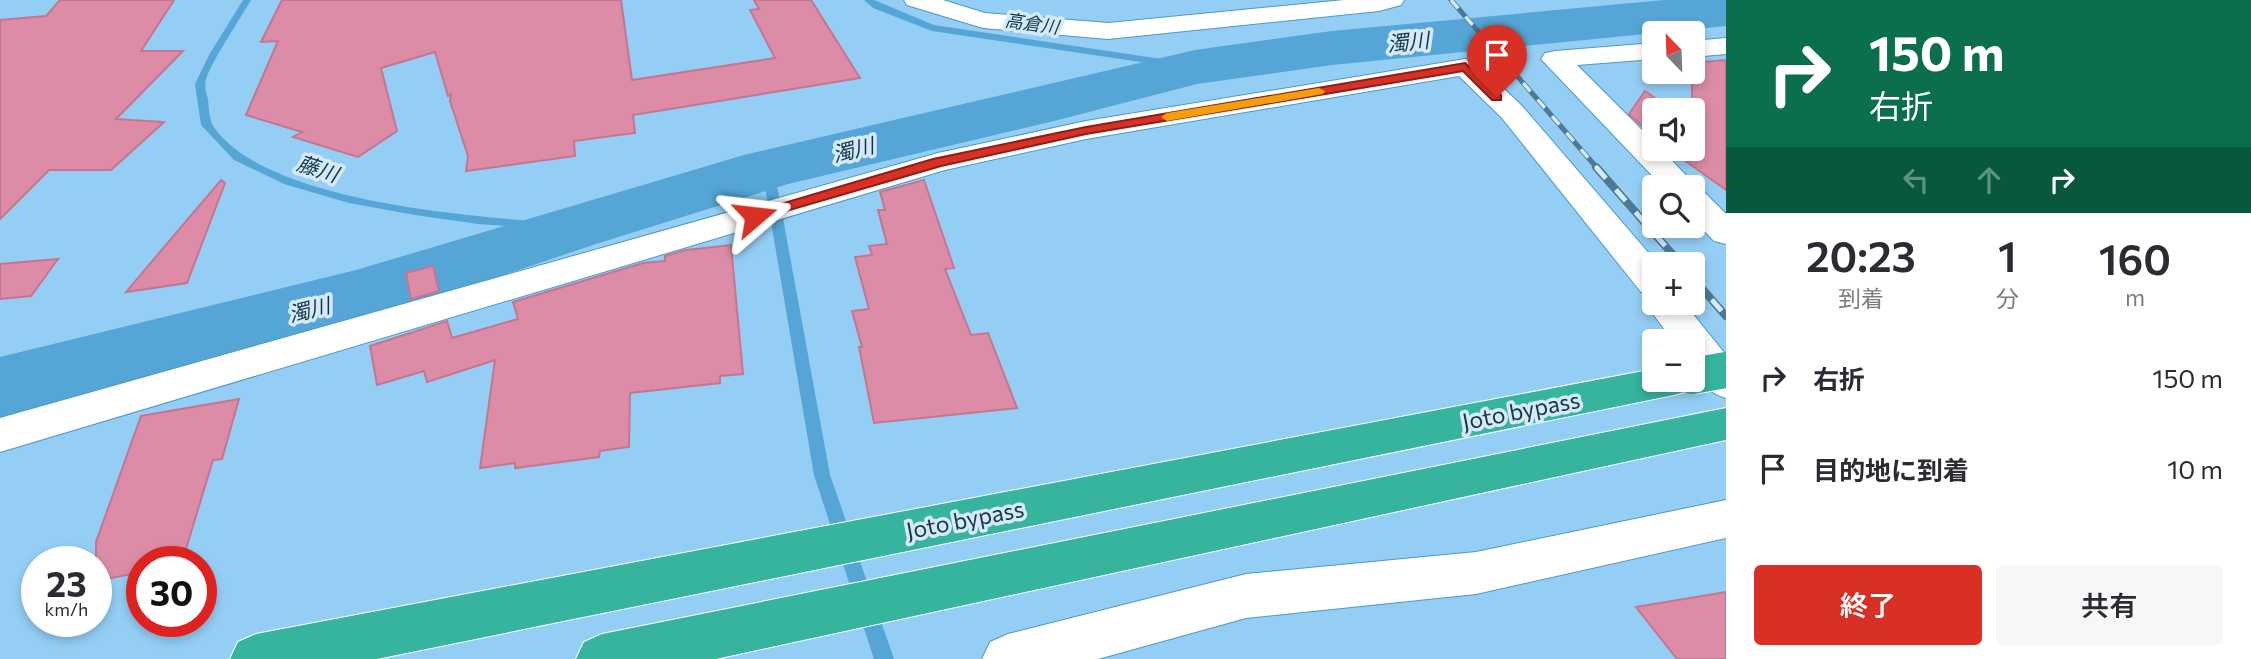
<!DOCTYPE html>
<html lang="ja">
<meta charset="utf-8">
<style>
:root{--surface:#fff;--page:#f7f7f7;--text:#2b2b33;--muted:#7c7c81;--accent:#d93025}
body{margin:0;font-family:Commissioner,"Noto Sans JP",sans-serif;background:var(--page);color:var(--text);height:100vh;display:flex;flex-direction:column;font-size:26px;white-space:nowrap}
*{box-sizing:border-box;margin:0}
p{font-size:23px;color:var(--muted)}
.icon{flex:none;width:38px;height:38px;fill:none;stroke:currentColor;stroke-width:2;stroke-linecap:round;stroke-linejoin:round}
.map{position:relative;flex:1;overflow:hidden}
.sheet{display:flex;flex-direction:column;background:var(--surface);width:525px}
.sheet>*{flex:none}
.hud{background:#0b6e4f;color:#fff;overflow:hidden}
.needle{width:46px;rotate:337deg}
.tools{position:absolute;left:1642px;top:21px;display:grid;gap:14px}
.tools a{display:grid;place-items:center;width:63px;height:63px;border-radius:7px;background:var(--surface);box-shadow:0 4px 10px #0003;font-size:35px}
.speed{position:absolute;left:21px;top:546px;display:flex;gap:14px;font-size:35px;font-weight:700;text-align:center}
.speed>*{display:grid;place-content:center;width:91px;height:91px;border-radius:50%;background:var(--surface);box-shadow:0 4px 10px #0003;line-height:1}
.speed small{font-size:18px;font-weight:400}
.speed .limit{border:10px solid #d22;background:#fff;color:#111}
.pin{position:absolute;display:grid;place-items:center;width:60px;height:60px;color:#fff;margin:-72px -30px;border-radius:50% 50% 50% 0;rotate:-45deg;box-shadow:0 0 7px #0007}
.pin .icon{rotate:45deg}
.me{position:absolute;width:77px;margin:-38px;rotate:73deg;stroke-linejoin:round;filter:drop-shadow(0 0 5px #0008)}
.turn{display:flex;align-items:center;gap:24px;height:147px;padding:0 28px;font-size:32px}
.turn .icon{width:91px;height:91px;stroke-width:2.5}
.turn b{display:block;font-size:49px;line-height:60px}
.lanes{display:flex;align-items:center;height:66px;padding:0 28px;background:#0003;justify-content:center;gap:35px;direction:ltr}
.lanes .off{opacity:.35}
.eta{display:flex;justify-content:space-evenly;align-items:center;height:119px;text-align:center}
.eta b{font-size:42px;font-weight:600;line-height:49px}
.button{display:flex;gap:14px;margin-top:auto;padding:14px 28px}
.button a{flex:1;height:80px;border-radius:7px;background:var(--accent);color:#fff;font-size:28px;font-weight:600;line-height:80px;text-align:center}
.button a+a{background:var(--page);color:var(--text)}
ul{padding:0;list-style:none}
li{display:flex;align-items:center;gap:21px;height:91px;padding:0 28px}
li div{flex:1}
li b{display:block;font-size:26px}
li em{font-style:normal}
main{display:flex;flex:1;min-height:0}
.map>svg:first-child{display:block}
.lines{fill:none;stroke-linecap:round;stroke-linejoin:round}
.stream{fill:#55a5d7;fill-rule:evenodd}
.river{fill:#55a5d7;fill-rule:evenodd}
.building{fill:#dc8ca6;stroke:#c47691;stroke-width:2}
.minor-casing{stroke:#4e99c7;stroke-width:2}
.highway-casing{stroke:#fff;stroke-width:2}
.minor{fill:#fff;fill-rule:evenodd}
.highway{fill:#36b49e;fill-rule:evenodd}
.rail-far1-casing{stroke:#4e7995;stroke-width:5}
.rail-casing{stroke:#4e7995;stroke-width:8}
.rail-far1{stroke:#d5eaf9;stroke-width:3.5;stroke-dasharray:11;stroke-linecap:butt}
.rail{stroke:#d5eaf9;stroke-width:5;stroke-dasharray:15;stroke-linecap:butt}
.highway-bridge-casing{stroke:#fff;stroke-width:38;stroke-linecap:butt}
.highway-bridge{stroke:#36b49e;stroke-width:36}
.route{fill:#d93025;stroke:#8d1f18;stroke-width:2}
.slow{fill:#f59e0b}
.labels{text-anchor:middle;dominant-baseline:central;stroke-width:7;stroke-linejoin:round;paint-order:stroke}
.far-water-label{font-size:18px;font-style:italic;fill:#14374c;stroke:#d5eaf9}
.water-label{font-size:21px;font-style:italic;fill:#14374c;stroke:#d5eaf9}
.near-street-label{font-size:23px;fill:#163649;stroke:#d5eaf9}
</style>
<main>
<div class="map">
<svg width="1726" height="659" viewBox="0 0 1726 659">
<rect width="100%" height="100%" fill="#94cef5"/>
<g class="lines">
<path class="stream" d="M243,0H251C242,16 206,69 205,84C205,89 207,95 208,100C209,108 209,119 213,126C267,205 482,217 571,224L577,228L575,231L478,224L415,215L349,203L284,184L234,160L201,125L195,84L209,55Z
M864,0H874L934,25L1195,64L1200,67L1195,70L932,31L873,8Z
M768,166L774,169L830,475L894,659H874L814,475L762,169Z"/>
<path class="river" d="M1664,0H1726V26L1332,65L1197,84L1054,121L788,184L596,244L396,311L0,421V357L356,270L744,155L1195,50L1332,31Z"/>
</g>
<path class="building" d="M60,0H174L141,51H183L116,119L164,122L111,170H49L0,219V20L46,16Z
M282,0H621L632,80L775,58L750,10L759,9L754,0H811L860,78L633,115L635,133L574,141L575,156L466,171L468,156L450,101L451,94L448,96L435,52L381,68L397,131L358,157L293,137L302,132L246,115L278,41L261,42Z
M1726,60V190L1669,149H1692V63Z
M1645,91L1672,110H1654V137L1629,114Z
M221,180L225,183L187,283L126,292Z
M924,180L954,268L945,269L971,335L988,333L1017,408L874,423L859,347H862L852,311L869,309L855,257L872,255L869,246L887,244L878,210H885L880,192Z
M731,245L743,374L720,376V383L630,393L629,447L600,451L599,457L515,468V463L480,468L495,360L427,382L424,371L377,385L370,346L447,321L452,338L518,319L513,302L643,263L665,261V256L686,250Z
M58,259L31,296L0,299V264Z
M433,266L439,291L411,299L406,273Z
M239,399L222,459L213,460L182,562H142V572L96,581V542L141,416Z
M1726,592V659H1677L1636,607Z"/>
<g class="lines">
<defs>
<path id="minor" d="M904,0H943L985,13L1108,23L1344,0H1404L1401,5L1379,11L1108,39L983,28L907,5Z
M1726,38V54L1692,57V41Z
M1654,43V59L1577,65L1654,142V149H1661L1697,187L1695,190L1704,192L1726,214V244L1714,241L1692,218V187H1663L1541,59L1545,53L1555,51Z
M1465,59L1475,61L1522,106L1658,264H1654V303H1684L1726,355V398C1697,389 1692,369 1692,341H1673L1645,303L1651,294L1641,292L1502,118L1459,76L1086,139L945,170L0,452V418L938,153L1086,121Z
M1726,500V538L1476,594L1246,618L1098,659H982L990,642L1008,634L1246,574L1476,552Z"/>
<path id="highway" d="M1654,369V380H1692V376L1694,380L1688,391L1674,395L377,659H230L238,642L256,634Z
M1726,408V440L716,659H576L584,642L602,634Z"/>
</defs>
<use href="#minor" class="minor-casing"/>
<use href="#highway" class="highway-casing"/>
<use href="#minor" class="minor"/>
<use href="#highway" class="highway"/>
<defs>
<path id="rail-far1" d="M1451,0L1598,169"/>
<path id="rail" d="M1596,167L1681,264
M1692,277L1726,316"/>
</defs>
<use href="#rail-far1" class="rail-far1-casing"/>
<use href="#rail" class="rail-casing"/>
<use href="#rail-far1" class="rail-far1"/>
<use href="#rail" class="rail"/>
<defs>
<path id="highway-bridge" d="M1692,376L1726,370"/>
</defs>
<use href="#highway-bridge" class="highway-bridge-casing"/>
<use href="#highway-bridge" class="highway-bridge"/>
</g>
<path class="route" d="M1465,63L1501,95V100H1492L1463,71L1086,134L941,166L755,220L748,216L750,213L933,159L1086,127Z"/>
<path class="slow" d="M1319,88L1325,91L1323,94L1167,121L1161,117L1167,113Z"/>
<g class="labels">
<g class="far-water-label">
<text transform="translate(1032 23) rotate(8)">高倉川</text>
</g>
<g class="water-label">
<text transform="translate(1408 41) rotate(-6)">濁川</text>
<text transform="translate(853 149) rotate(-14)">濁川</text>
<text transform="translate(318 168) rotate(18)">藤川</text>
<text transform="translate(309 309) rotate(-14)">濁川</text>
</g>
<g class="near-street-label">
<text transform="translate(1521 410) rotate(-11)">Joto bypass</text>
<text transform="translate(965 519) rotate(-11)">Joto bypass</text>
</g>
</g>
</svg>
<div class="tools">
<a><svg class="needle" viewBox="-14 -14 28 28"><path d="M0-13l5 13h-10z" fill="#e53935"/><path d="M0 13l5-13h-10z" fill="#7c7c81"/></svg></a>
<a><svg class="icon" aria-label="sound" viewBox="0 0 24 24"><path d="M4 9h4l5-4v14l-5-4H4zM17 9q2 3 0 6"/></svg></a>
<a><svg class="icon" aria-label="search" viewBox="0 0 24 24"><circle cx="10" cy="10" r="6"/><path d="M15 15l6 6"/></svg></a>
<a>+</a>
<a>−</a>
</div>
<div class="speed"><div>23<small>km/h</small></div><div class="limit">30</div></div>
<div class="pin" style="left:1497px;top:97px;background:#d93025"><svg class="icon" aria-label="arrive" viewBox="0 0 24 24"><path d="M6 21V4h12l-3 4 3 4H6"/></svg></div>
<svg class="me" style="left:755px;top:216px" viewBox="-20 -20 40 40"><path d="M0-17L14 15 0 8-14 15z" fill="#d93025" stroke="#fff" stroke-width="4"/></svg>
</div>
<section class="sheet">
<div class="hud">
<div class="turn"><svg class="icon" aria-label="right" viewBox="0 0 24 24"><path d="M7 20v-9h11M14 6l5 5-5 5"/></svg><div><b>150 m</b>右折</div></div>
<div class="lanes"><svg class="icon off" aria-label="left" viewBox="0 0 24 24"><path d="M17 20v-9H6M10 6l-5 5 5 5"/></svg><svg class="icon off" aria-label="ahead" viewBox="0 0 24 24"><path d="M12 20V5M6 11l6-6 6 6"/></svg><svg class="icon" aria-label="right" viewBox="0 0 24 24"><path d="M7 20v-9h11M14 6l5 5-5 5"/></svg></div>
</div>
<div class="eta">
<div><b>20:23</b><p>到着</p></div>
<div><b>1</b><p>分</p></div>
<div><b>160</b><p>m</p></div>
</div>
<ul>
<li><svg class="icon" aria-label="right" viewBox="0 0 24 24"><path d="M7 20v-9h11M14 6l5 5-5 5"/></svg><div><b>右折</b></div><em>150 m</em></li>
<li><svg class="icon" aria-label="arrive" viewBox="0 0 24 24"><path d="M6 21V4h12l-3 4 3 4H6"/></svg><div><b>目的地に到着</b></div><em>10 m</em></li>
</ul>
<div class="button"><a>終了</a><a>共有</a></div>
</section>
</main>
